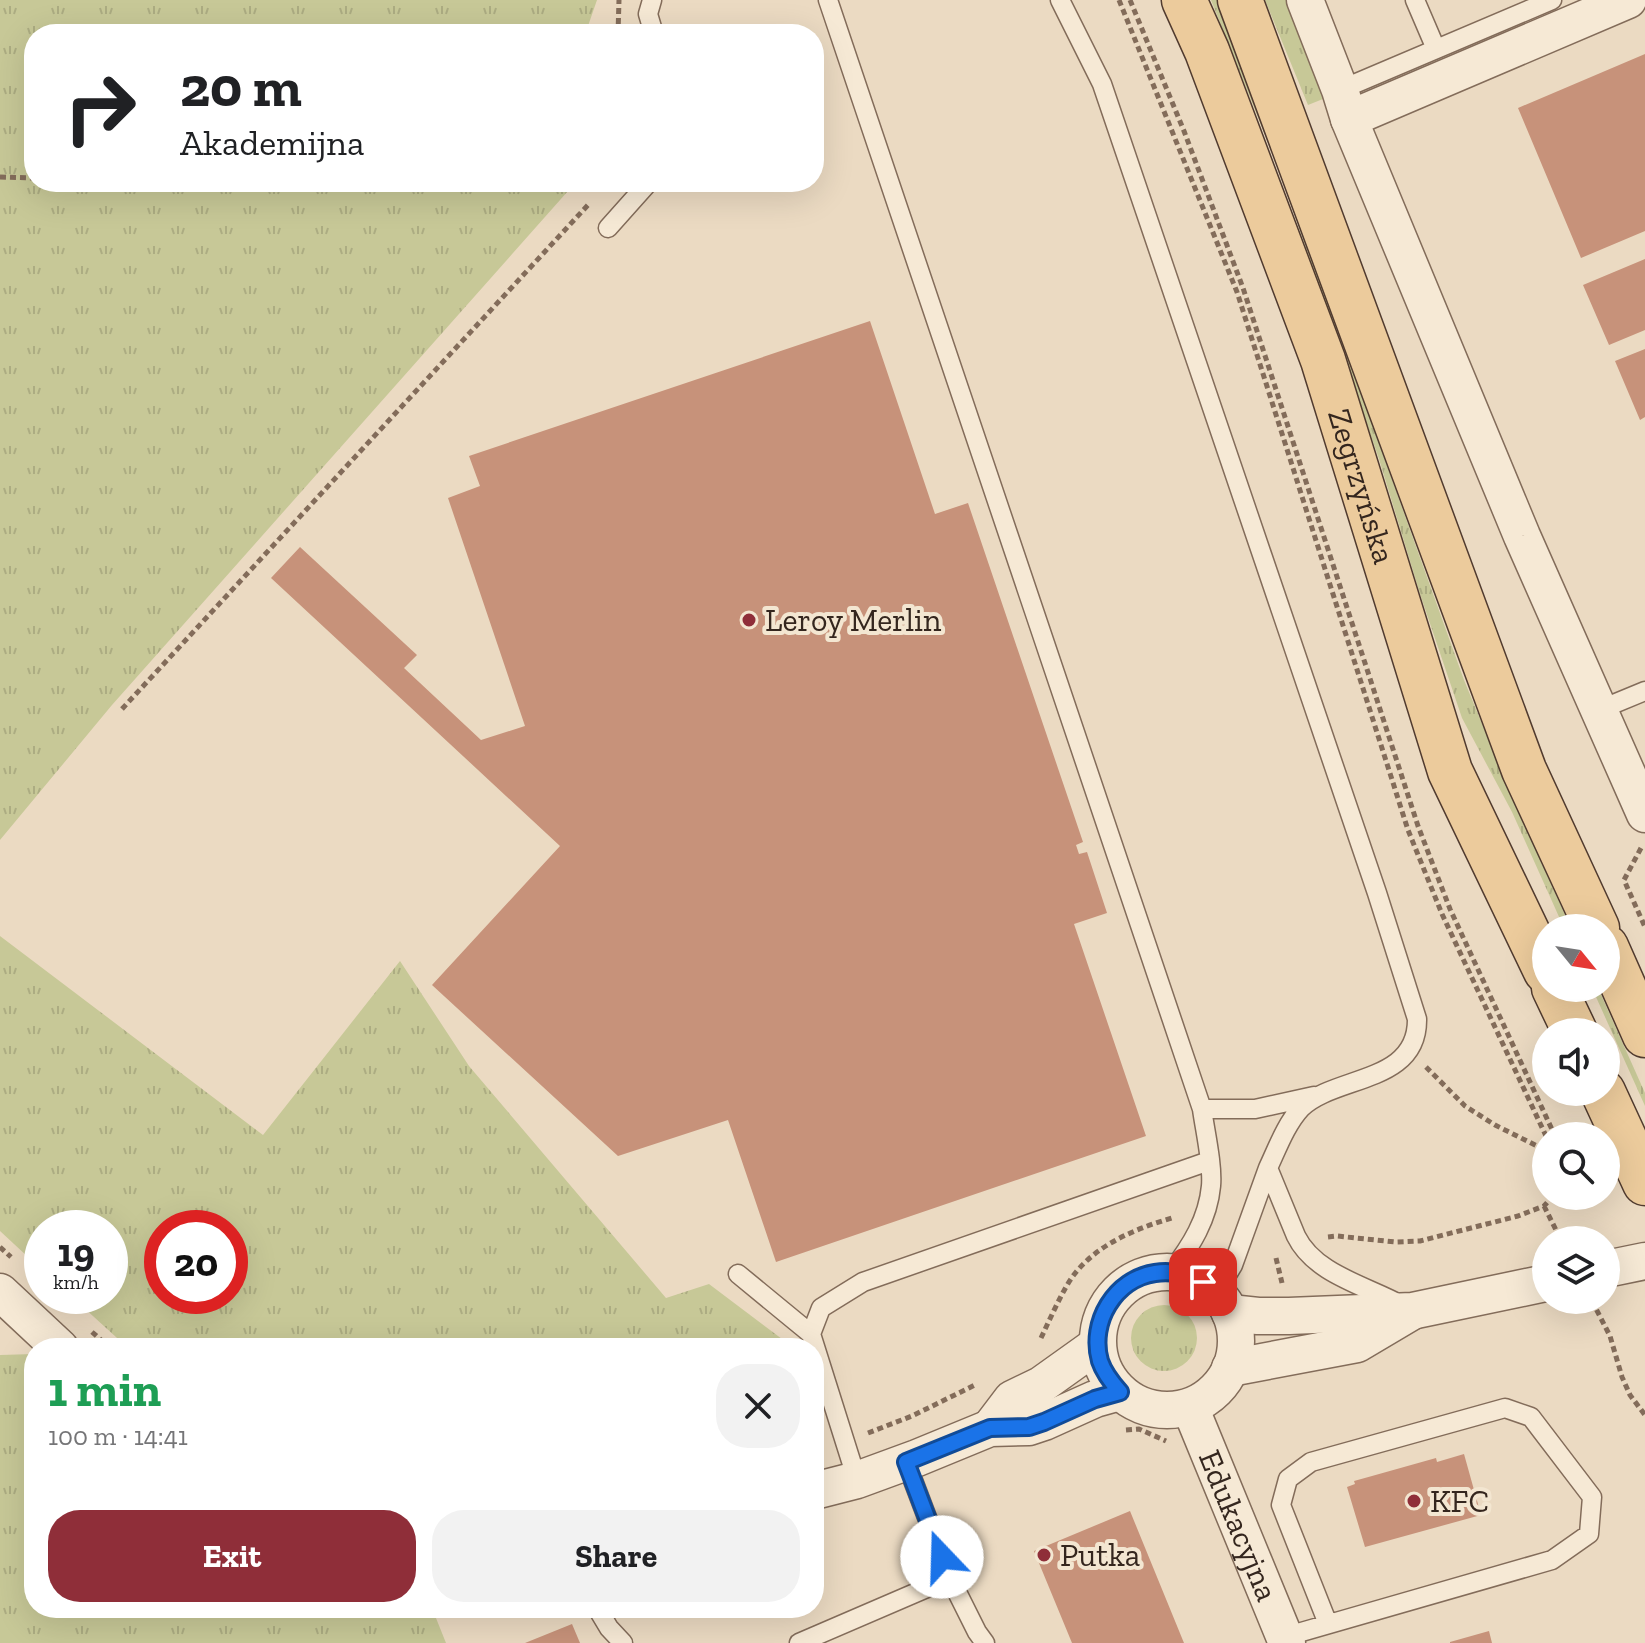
<!DOCTYPE html>
<meta charset="utf-8">
<style>
:root{--surface:#fff;--page:#f2f2f2;--text:#202124;--muted:#757577;--accent:#8f2e39}
body{margin:0;font-family:"Zilla Slab",serif;background:var(--page);color:var(--text);height:100vh;display:flex;flex-direction:column;font-size:30px;white-space:nowrap}
*{box-sizing:border-box;margin:0}
p{font-size:26px;color:var(--muted)}
.icon{flex:none;width:44px;height:44px;fill:none;stroke:currentColor;stroke-width:2;stroke-linecap:round;stroke-linejoin:round}
.map{position:relative;flex:1;overflow:hidden}
.side{position:absolute;left:24px;top:1338px;width:800px;height:280px;display:flex;flex-direction:column;background:var(--surface);border-radius:32px;box-shadow:0 8px 32px #0002}
.side>*{flex:none}
.hud{position:absolute;left:24px;top:24px;width:800px;height:168px;border-radius:32px;box-shadow:0 8px 32px #0002;background:#fff;color:var(--text);overflow:hidden}
.needle{width:52px;rotate:120deg}
.tools{position:absolute;left:1532px;top:914px;display:grid;gap:16px}
.tools a{display:grid;place-items:center;width:88px;height:88px;border-radius:50%;background:var(--surface);box-shadow:0 8px 32px #0002;font-size:40px}
.speed{position:absolute;left:24px;top:1210px;display:flex;gap:16px;font-size:40px;font-weight:700;text-align:center}
.speed>*{display:grid;place-content:center;width:104px;height:104px;border-radius:50%;background:var(--surface);box-shadow:0 8px 32px #0002;line-height:1}
.speed small{font-size:20px;font-weight:400}
.speed .limit{border:12px solid #d22;background:#fff;color:#111}
.pin{position:absolute;display:grid;place-items:center;width:68px;height:68px;color:#fff;margin:-34px;border-radius:16px;box-shadow:0 4px 12px #0006}
.me{position:absolute;width:88px;margin:-44px;rotate:339deg;stroke-linejoin:round;filter:drop-shadow(0 0 6px #0008)}
.turn{display:flex;align-items:center;gap:28px;height:168px;padding:0 24px;font-size:36px}
.turn .icon{width:104px;height:104px;stroke-width:2.5}
.turn b{display:block;font-size:56px;line-height:68px}
.round{display:grid;place-items:center;flex:none;width:84px;height:84px;border-radius:32px;background:var(--page)}
.summary{display:flex;align-items:center;justify-content:space-between;height:136px;padding:0 24px}
h1{font-size:48px;font-weight:700;line-height:60px;color:#1e9e55}
.primary-button{display:flex;gap:16px;margin-top:auto;padding:16px 24px}
.primary-button a{flex:1;height:92px;border-radius:32px;background:var(--accent);color:#fff;font-size:32px;font-weight:700;line-height:92px;text-align:center}
.primary-button a+a{background:var(--page);color:var(--text)}
.map>svg:first-child{display:block}
.grass{fill:url(#grass-tufts);fill-rule:evenodd}
.building{fill:#c7927a}
.lines{fill:none;stroke-linecap:round;stroke-linejoin:round}
.service-casing{stroke:#836c5a;stroke-width:21}
.minor-casing{stroke:#836c5a;stroke-width:39}
.primary-casing{stroke:#513b2f;stroke-width:47}
.path{stroke:#836c5a;stroke-width:5;stroke-dasharray:6 4;stroke-linecap:butt}
.service{stroke:#f6e9d5;stroke-width:18}
.minor{stroke:#f6e9d5;stroke-width:36}
.primary{stroke:#eccb9c;stroke-width:44}
.route-casing{stroke:#114b97;stroke-width:20}
.route{stroke:#1a73e8;stroke-width:14}
.poi-dot{fill:#8f2e39;stroke:#f3e6d1;stroke-width:3}
.labels{text-anchor:middle;dominant-baseline:central;stroke-width:8;stroke-linejoin:round;paint-order:stroke}
.street-label{font-size:32px;fill:#34261e;stroke:#f3e6d1}
.poi-label{font-size:32px;fill:#34261e;stroke:#f3e6d1;text-anchor:start}
</style>
<div class="map">
<svg width="1645" height="1643" viewBox="0 0 1645 1643">
<defs>
<pattern id="grass-tufts" width="24" height="20" patternUnits="userSpaceOnUse" patternTransform="scale(2)"><rect width="24" height="20" fill="#c7c897"/><path d="M3 7l-1-3M5 7V3M7 7l1-3M15 17l-1-3M17 17v-4M19 17l1-3" fill="none" stroke="#acac82"/></pattern>
</defs>
<rect width="100%" height="100%" fill="#ebdac2"/>
<path class="grass" d="M0,0H597L588,26L590,34H34V182H576L112,705L0,840Z
M1211,0H1219L1284,165L1381,449L1464,680L1515,804L1571,928H1564L1512,812L1462,718L1420,594L1379,459L1279,170Z
M1265,0H1296L1333,95L1308,105Z
M0,936L263,1135L400,961L469,1066L666,1298L709,1284L794,1348H128L71,1296H110V1228H42V1270L0,1231ZM230,1228V1296H162V1228Z
M1592,988H1598L1645,1093V1106Z
M1131 1338a33 33 0 1 1 66 0a33 33 0 1 1-66 0Z
M34,1354V1608H432L446,1643H0V1355Z"/>
<path class="building" d="M1645,54V231L1581,258L1518,108Z
M1645,259V330L1609,345L1583,285Z
M870,321L935,514L968,503L1083,842L1076,845L1079,854L1087,852L1107,913L1074,924L1146,1136L776,1262L728,1120L618,1156L432,985L560,846L271,578L300,547L417,655L404,668L481,740L525,726L448,498L480,486L469,456Z
M1645,349V417L1640,420L1615,361Z
M1464,1454L1481,1515L1365,1547L1347,1487L1355,1484L1354,1481L1372,1476L1436,1458L1437,1462Z
M1130,1511L1184,1643H1072L1034,1551Z
M572,1624L580,1643H525Z
M1489,1631L1492,1643H1450V1642Z"/>
<g class="lines">
<defs>
<path id="service" d="M652,0L648,14L654,34
M828,0L1202,1109C1205,1131 1213,1165 1211,1186C1208,1219 1191,1246 1171,1272
M1060,0L1102,84L1377,893L1417,1019C1418,1084 1335,1075 1301,1108C1286,1124 1277,1149 1268,1168L1296,1236C1315,1275 1368,1286 1403,1306
M1415,0L1436,49
M1340,90L1552,0
M608,228L649,182
M1599,710L1645,691
M1202,1109H1255L1314,1096
M738,1274L811,1334
M1216,1293L1233,1265L1268,1168
M857,1480L811,1334L821,1308L863,1282L1209,1161
M950,1578L977,1632L985,1643
M597,1608L609,1628L623,1643
M1284,1637L1552,1560L1589,1534L1592,1497L1531,1417L1505,1408L1311,1462L1288,1479L1281,1505L1328,1624
M799,1643L950,1578L906,1462"/>
<g id="minor">
<path d="M1305,0L1340,90L1349,119L1522,536L1645,814"/>
<path d="M1349,119L1628,0"/>
<path d="M1606,1269L1645,1261"/>
<circle cx="1167" cy="1341" r="69"/>
<path d="M0,1292L60,1348"/>
<path d="M1230,1313L1258,1316H1289L1412,1311L1546,1283"/>
<path d="M1230,1368L1357,1344L1411,1312"/>
<path id="s1" d="M1190,1407L1287,1643"/>
<path d="M990,1428L1012,1399L1041,1385L1097,1345"/>
<path d="M814,1491L857,1480L917,1458L990,1428L1029,1427L1044,1422L1095,1399L1120,1392"/>
</g>
<g id="primary">
<path id="s2" d="M1184,0L1207,51L1323,360L1450,771L1546,971"/>
<path d="M1240,0L1524,770L1597,928"/>
<path d="M1606,947L1645,1035"/>
<path d="M1554,988L1575,1032"/>
<path d="M1603,1092L1645,1183"/>
</g>
</defs>
<use href="#service" class="service-casing"/>
<use href="#minor" class="minor-casing"/>
<use href="#primary" class="primary-casing"/>
<path class="path" d="M1119,0L1237,292L1408,830L1442,914L1546,1136
M1130,0L1184,131L1243,288L1418,826L1450,909L1555,1136
M618,34L619,0
M0,177L34,178
M201,182L488,189L499,182
M122,709L588,205
M1641,848L1624,880L1645,927
M1426,1067L1465,1106L1495,1125L1539,1147L1546,1146
M1544,1206L1561,1240
M1328,1237L1337,1236L1395,1242L1420,1241L1518,1216L1544,1206L1553,1196
M0,1247L11,1257
M1276,1258L1282,1283
M1592,1301L1610,1336L1622,1377L1630,1395L1645,1415
M92,1332L110,1348
M1041,1338C1049,1321 1057,1303 1066,1287C1088,1247 1134,1229 1175,1217
M1126,1430L1139,1429L1166,1441
M868,1433L912,1416L975,1385"/>
<use href="#service" class="service"/>
<use href="#minor" class="minor"/>
<use href="#primary" class="primary"/>
</g>
<g class="lines">
<defs>
<path id="route" d="M942,1557L906,1462L990,1428L1029,1427L1044,1422L1095,1399L1120,1392C1112,1383 1104,1373 1100,1361C1089,1322 1115,1279 1155,1273C1173,1270 1188,1275 1203,1282"/>
</defs>
<use href="#route" class="route-casing"/>
<use href="#route" class="route"/>
</g>
<g class="poi-dot">
<circle cx="749" cy="620" r="8"/>
<circle cx="1414" cy="1501" r="8"/>
<circle cx="1044" cy="1555" r="8"/>
</g>
<g class="labels">
<g class="street-label">
<text stroke="none"><textPath href="#s2" startOffset="518">Zegrzyńska</textPath></text>
<text stroke="none"><textPath href="#s1" startOffset="128">Edukacyjna</textPath></text>
</g>
<g class="poi-label">
<text x="765" y="620">Leroy Merlin</text>
<text x="1430" y="1501">KFC</text>
<text x="1060" y="1555">Putka</text>
</g>
</g>
</svg>
<div class="tools">
<a><svg class="needle" viewBox="-14 -14 28 28"><path d="M0-13l5 13h-10z" fill="#e53935"/><path d="M0 13l5-13h-10z" fill="#757577"/></svg></a>
<a><svg class="icon" aria-label="sound" viewBox="0 0 24 24"><path d="M4 9h4l5-4v14l-5-4H4zM17 9q2 3 0 6"/></svg></a>
<a><svg class="icon" aria-label="search" viewBox="0 0 24 24"><circle cx="10" cy="10" r="6"/><path d="M15 15l6 6"/></svg></a>
<a><svg class="icon" aria-label="layers" viewBox="0 0 24 24"><path d="M12 4l9 5-9 5-9-5zM3 14l9 5 9-5"/></svg></a>
</div>
<div class="speed"><div>19<small>km/h</small></div><div class="limit">20</div></div>
<div class="pin" style="left:1203px;top:1282px;background:#d93025"><svg class="icon" aria-label="arrive" viewBox="0 0 24 24"><path d="M6 21V4h12l-3 4 3 4H6"/></svg></div>
<svg class="me" style="left:942px;top:1557px" viewBox="-20 -20 40 40"><circle r="19" fill="#fff"/><path d="M0-13L10 11 0 6-10 11z" fill="#1a73e8"/></svg>
<div class="hud">
<div class="turn"><svg class="icon" aria-label="right" viewBox="0 0 24 24"><path d="M7 20v-9h11M14 6l5 5-5 5"/></svg><div><b>20 m</b>Akademijna</div></div>
</div>
<section class="side">
<div class="summary"><div><h1>1 min</h1><p>100 m · 14:41</p></div><a class="round"><svg class="icon" aria-label="close" viewBox="0 0 24 24"><path d="M6 6l12 12M18 6L6 18"/></svg></a></div>
<div class="primary-button"><a>Exit</a><a>Share</a></div>
</section>
</div>
